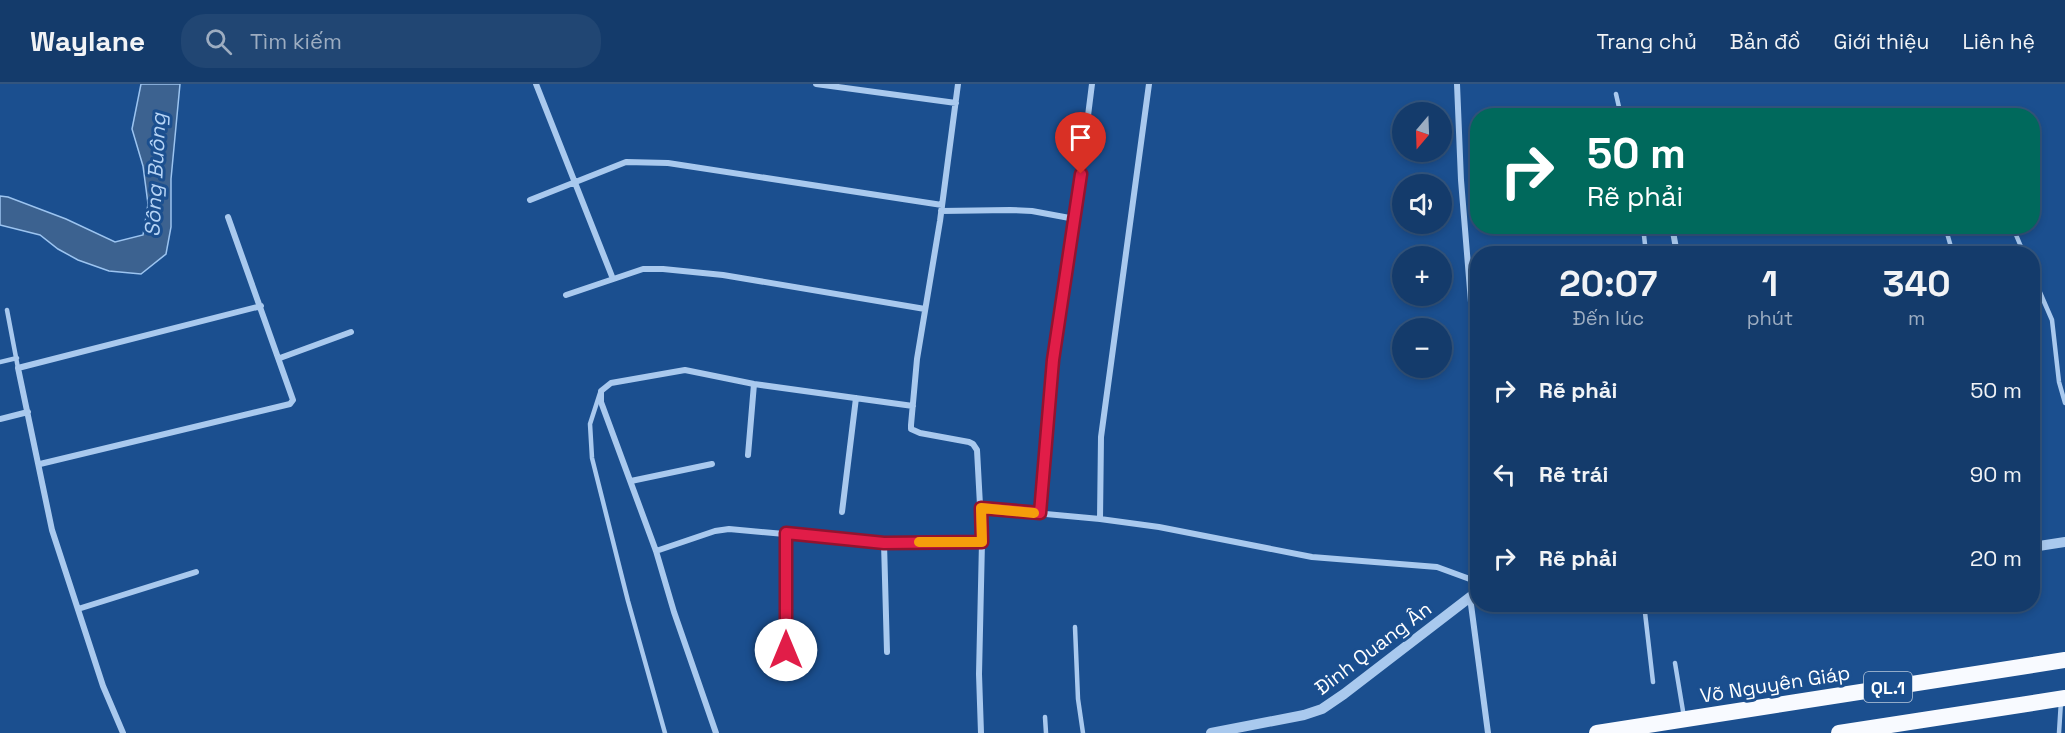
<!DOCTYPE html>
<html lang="vi">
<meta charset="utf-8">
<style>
:root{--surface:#143b6b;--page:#214673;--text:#f1f3f6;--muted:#9dadc1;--line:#33557e}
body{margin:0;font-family:"Space Grotesk",sans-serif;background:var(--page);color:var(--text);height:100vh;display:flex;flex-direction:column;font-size:22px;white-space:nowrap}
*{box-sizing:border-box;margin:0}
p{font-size:20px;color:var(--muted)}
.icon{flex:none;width:33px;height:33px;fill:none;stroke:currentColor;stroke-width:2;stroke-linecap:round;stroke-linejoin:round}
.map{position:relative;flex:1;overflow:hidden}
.panel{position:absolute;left:1470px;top:162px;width:570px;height:366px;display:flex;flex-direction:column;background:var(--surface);border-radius:24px;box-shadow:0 3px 9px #0003,0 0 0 2px var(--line)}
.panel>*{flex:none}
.guide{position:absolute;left:1470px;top:24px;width:570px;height:126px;border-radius:24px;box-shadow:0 3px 9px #0003,0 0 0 2px var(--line);background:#00695c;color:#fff;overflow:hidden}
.needle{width:39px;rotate:199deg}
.tools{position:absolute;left:1392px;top:18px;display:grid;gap:12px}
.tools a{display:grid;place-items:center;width:60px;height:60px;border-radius:50%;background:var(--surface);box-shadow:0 3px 9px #0003,0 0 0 2px var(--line);font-size:30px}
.pin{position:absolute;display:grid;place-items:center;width:51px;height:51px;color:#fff;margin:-62px -26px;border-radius:50% 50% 50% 0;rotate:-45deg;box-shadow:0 0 6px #0007}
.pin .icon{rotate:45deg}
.me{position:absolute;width:66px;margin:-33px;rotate:0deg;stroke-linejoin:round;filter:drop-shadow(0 0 4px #0008)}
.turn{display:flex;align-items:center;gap:21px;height:126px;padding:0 18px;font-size:27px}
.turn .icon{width:78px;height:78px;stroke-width:2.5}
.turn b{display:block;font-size:42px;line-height:51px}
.eta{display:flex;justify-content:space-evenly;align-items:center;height:102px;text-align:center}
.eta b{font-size:36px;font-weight:800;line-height:42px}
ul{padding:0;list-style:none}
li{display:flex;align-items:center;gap:18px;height:84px;padding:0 18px}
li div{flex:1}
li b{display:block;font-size:22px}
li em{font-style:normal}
header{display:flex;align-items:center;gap:36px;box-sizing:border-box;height:84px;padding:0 30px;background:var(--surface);border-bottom:2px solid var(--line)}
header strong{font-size:28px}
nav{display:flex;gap:33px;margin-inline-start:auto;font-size:21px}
.search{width:420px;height:54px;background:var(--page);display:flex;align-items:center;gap:15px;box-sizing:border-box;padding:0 21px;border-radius:24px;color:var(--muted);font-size:22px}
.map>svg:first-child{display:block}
.water{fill:#3c6290;stroke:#9cc4f0;stroke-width:1.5}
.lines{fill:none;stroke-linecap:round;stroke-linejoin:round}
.service{stroke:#a9c9ee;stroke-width:4.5}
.minor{stroke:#a9c9ee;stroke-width:6}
.tertiary{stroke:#a9c9ee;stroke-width:10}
.trunk{stroke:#f8faff;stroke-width:16}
.route-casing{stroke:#92132f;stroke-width:15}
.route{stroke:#e11d48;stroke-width:10}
.slow{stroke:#f59e0b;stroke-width:10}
.labels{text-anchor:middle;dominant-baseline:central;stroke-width:6;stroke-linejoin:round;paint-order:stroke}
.shield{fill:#1b4f8f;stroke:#bbcadd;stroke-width:1.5}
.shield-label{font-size:18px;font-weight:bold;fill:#fff}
.street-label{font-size:20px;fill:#fff;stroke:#1b4f8f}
.water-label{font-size:21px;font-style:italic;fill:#b5d3f5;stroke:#1b4f8f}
</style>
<header>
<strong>Waylane</strong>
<div class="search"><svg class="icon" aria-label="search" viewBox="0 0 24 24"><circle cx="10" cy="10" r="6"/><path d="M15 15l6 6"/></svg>Tìm kiếm</div>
<nav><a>Trang chủ</a><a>Bản đồ</a><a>Giới thiệu</a><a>Liên hệ</a></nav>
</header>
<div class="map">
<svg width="2065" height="649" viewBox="0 0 2065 649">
<rect width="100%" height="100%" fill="#1b4f8f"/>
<path class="water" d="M141,0H180L171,95V143L166,170L141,190L109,187L78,176L58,165L40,151L0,141V112L8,113L66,135L115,158L143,151L148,120L143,82L132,45Z"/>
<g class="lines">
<path class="service" d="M1616,10L1621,32
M1643,142L1646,170
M1945,142L1953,170
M2014,146L2024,170
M2032,190L2052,236L2059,298L2065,319
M7,226L18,284
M0,278L17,274
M600,309L590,340L592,374L628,517L665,649
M1644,520L1653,598
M1075,543L1078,615L1083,649
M1675,579L1684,633
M1045,633L1046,649
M2059,649L2061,617"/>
<path class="minor" d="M536,0L613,195
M816,0L956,19
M958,0L940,137L917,275L911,341V345L920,349L969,358L973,360L977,366L982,458L979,590L981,649
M1457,0L1461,96L1478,304
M530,116L626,78L668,79L942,121
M941,127L1010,126L1032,127L1075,135
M1672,142L1677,170
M566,211L643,185H663L723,191L925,225
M280,274L351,248
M0,335L28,328
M748,371L754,300
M40,380L290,320L293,316L228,133
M631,397L712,380
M981,424L1100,435L1159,443L1312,473L1437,483L1478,498
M842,428L856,314
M1040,429L1053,276L1075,135L1092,0
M1100,435L1101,353L1149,0
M884,459L887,568
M656,467L715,447L729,445L884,459L982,458
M1470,513L1488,649
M78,525L196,488
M786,566V449
M123,649L103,602L52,446L18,284L261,222
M716,649L674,528L656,467L601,318V307L611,299L685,286L754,300L913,322"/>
<path class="tertiary" d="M2032,463L2065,458
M1211,649L1304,631L1322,625L1344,610L1478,507"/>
<path class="trunk" d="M1597,649L2065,576
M1839,649L2065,614"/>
</g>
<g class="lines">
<defs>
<path id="route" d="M786,566V449L884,459L982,458L981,424L1040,429L1053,276L1081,90"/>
</defs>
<use href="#route" class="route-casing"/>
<use href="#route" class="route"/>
<path class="slow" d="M919,458H982L981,424L1034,429"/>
</g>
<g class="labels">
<rect class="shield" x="1864" y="588" width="48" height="30" rx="4.5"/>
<g class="shield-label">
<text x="1888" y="603">QL.1</text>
</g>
<g class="street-label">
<text transform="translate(1373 564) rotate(-37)">Đinh Quang Ân</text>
<text transform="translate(1775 600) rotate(-9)">Võ Nguyên Giáp</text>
</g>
<g class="water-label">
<text transform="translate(155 91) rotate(-87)">Sông Buông</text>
</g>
</g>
</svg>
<div class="tools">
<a><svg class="needle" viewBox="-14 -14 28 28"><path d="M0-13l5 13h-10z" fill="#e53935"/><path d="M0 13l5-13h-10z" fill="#9dadc1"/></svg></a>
<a><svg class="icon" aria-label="sound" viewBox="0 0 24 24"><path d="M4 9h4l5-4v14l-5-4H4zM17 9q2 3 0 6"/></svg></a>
<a>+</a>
<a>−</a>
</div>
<div class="pin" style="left:1081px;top:90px;background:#d93025"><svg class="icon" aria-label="arrive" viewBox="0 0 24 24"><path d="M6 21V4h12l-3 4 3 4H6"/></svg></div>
<svg class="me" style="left:786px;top:566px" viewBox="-20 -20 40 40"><circle r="19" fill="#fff"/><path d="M0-13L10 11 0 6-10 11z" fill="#e11d48"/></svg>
<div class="guide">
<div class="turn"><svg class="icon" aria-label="right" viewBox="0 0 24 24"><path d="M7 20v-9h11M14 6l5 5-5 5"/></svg><div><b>50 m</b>Rẽ phải</div></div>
</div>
<section class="panel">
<div class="eta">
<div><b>20:07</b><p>Đến lúc</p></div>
<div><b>1</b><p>phút</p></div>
<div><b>340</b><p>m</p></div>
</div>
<ul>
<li><svg class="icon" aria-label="right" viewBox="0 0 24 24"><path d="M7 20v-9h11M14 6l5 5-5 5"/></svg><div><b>Rẽ phải</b></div><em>50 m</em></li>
<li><svg class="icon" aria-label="left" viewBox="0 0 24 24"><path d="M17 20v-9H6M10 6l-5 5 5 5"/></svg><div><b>Rẽ trái</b></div><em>90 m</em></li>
<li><svg class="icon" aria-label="right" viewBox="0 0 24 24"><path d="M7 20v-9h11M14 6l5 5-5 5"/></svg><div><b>Rẽ phải</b></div><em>20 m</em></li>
</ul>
</section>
</div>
